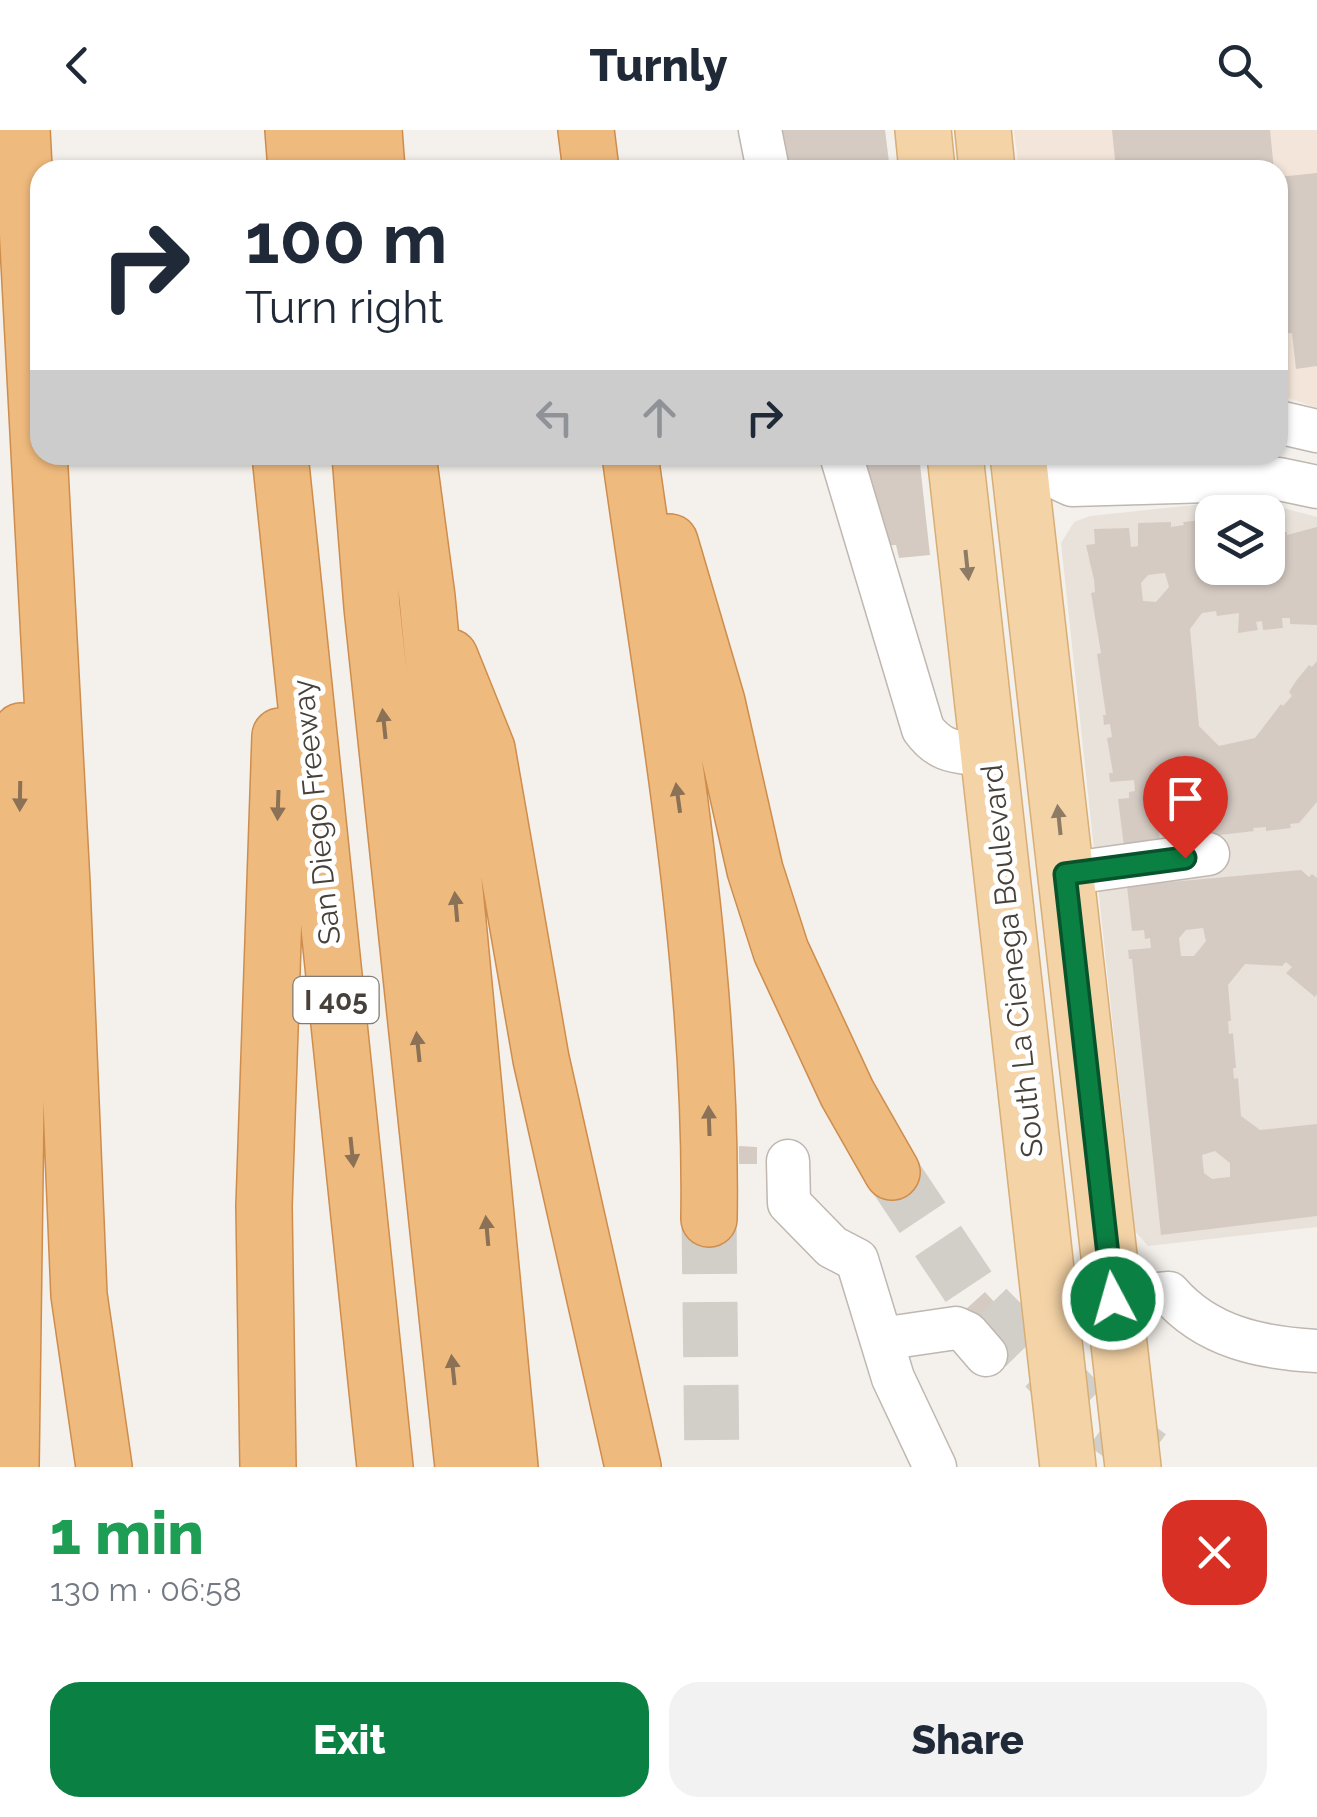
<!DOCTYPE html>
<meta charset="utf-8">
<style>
:root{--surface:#fff;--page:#f2f2f3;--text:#1f2937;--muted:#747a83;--accent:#0b8043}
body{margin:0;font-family:Raleway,sans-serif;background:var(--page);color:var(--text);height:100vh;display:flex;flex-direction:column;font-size:38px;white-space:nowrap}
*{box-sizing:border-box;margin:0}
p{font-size:32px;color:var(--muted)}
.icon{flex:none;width:55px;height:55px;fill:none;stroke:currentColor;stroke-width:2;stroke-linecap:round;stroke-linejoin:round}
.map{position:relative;height:1337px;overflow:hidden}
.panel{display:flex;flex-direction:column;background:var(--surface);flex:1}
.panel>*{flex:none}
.top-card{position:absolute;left:30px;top:30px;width:1258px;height:305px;border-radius:30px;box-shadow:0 2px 8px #0004;background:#fff;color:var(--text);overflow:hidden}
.controls{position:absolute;left:1195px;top:365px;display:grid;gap:20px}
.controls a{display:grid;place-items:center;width:90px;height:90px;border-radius:20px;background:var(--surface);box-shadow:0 2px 8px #0004;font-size:50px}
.pin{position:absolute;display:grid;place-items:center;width:85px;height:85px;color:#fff;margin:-102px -42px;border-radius:50% 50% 50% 0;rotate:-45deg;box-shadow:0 0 10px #0007}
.pin .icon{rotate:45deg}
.me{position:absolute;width:110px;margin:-55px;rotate:354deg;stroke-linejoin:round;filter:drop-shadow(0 0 8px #0008)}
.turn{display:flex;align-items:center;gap:35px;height:210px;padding:0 50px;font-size:45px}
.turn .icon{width:130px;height:130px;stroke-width:2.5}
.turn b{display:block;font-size:70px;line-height:85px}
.lanes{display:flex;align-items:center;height:95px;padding:0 50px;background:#0003;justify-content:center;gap:50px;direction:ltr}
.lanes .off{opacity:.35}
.round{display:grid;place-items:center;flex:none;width:105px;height:105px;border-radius:30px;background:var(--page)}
.summary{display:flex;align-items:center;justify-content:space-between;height:170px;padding:0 50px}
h1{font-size:60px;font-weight:800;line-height:75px;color:#1e9e55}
.primary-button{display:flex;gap:20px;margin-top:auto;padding:20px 50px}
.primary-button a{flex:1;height:115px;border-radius:30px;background:var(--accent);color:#fff;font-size:40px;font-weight:800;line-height:115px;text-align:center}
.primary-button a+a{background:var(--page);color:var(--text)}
header{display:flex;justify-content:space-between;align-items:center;height:130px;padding:0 50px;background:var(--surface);font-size:45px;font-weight:800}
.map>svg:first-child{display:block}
.residential{fill:#e8e2db;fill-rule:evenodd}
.commercial{fill:#f3e5da}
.building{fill:#d5cbc3;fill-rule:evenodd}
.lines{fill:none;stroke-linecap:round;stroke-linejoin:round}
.highway-tunnel{stroke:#d2cec8;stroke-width:55;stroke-dasharray:55 28;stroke-linecap:butt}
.minor-casing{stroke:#bfb7b0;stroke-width:45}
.major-casing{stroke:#d8ae76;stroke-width:58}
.highway-casing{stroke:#ce8d4d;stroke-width:58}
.minor{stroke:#fff;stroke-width:42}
.major{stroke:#f4d3a6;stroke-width:55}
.highway{stroke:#efba7d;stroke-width:55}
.oneway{fill:#8d7b65}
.oneway2{fill:#8b7155}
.route-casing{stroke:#07532c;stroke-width:25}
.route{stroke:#0b8043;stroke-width:18}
.labels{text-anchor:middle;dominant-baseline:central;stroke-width:10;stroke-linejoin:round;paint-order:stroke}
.shield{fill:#fff;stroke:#7f7a75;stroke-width:2.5}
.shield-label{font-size:28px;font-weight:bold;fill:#48413a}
.street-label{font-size:30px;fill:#48413a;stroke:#fff}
</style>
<header><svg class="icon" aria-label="back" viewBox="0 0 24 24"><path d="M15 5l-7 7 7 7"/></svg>Turnly<svg class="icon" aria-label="search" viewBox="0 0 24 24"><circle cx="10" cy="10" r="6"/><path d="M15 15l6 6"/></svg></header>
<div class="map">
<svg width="1317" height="1337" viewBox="0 0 1317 1337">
<rect width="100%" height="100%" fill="#f4f1ec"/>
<path class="residential" d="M1222,372L1283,378L1317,387V1097L1148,1116L1135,1101L1061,413L1074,392L1090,386ZM1212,382H1268V438H1212Z"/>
<path class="commercial" d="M1014,0H1317V278L1278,264V40H1019Z"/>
<path class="building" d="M781,0H885L890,40H789Z
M1112,0H1270L1274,40H1116Z
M1317,43V236L1296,239L1292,203L1278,204V47Z
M857,325H919L930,425L899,428L896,415L881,416Z
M1212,389V438H1268V400H1274V403L1287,402V405L1317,397V495L1290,494V488H1282L1283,498L1263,500L1262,491L1256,492L1258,500L1238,503L1239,483L1217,486L1216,481L1202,483L1190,499L1199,596L1219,616L1255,608L1281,574L1283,576L1292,566L1289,562L1296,551L1309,535L1312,537L1317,531V672L1299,693L1290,694L1291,698L1266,701V697L1253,698L1254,701L1169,711L1167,701L1159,702L1160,712L1124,716L1118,669L1129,668V662L1135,661L1134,650L1110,652L1109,643H1113L1107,608L1112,607L1110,594L1104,595L1103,585H1106L1097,524L1101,523L1091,463L1095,462L1094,450L1086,415L1095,414L1094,399L1129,398L1131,417L1138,416V393L1171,392V397L1184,395L1183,392ZM1165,443L1169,457L1156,472L1143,471L1141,453L1148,445ZM1173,632L1189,644L1188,657L1171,659L1162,653L1161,635Z
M1301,740L1309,747L1312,744L1317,748V864L1315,867L1286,843L1292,837L1286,832L1282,836L1245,834L1228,855L1231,891H1228L1229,904L1233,903L1236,938H1233L1234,949L1238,948L1241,986L1260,1000L1317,994V1086L1161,1105L1132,829H1129L1128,820L1151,818L1150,808L1145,809L1144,800L1132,801L1127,756ZM1203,798L1206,811L1194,826H1181L1179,808L1186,800ZM1215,1021L1230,1033V1047L1212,1049L1204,1043L1202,1025Z
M739,1016L757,1017V1034H739Z
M985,1162L1023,1203L1005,1220L966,1179Z"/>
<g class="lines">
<path class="highway-tunnel" d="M892,1042L974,1165L1089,1282L1164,1337
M709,1089L712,1337"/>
<defs>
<path id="minor" d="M760,0L768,40
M1278,292L1317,301
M841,325L923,599C942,625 959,621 989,626
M1018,330L1072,355L1279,349L1317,357
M1065,744L1208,724
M788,1031L789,1073L832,1117L857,1130L893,1248L935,1337
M1050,1175L1169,1163C1207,1207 1261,1218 1317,1221
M881,1209L956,1198L967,1203L986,1225"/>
<path id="major" d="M923,0L927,40
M983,0L987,40
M955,325L1068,1337
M1018,325L1133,1337"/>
<path id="highway" d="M22,0L62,754L79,1165L104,1337
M293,0L296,40
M334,0L337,40
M374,0L377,40
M586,0L591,40
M280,325L385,1337
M360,325L372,477L463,1337
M408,325L427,467L510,1337
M630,325C665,578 713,832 709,1089
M670,412L717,572L755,740L781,821L847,963L892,1042
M450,527L487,619L541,929L633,1337
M11,1337L21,601
M268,1337L264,1076L280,606"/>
</defs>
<use href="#minor" class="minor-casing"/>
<use href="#major" class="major-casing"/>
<use href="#highway" class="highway-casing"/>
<use href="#minor" class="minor"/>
<use href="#major" class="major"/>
<use href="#highway" class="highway"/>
</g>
<defs><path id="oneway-solid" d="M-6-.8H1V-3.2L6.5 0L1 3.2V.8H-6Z" transform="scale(2.5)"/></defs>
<g class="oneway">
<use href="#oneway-solid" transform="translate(967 435) rotate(84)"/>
<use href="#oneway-solid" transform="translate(1059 690) rotate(-96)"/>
</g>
<g class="oneway2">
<use href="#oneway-solid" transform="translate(384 594) rotate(-96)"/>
<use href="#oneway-solid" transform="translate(20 666) rotate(91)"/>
<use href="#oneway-solid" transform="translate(678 668) rotate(-98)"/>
<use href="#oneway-solid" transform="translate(278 675) rotate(92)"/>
<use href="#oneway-solid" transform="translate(456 777) rotate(-95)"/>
<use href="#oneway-solid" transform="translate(418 917) rotate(-96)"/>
<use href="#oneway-solid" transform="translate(709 991) rotate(-92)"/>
<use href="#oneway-solid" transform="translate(352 1022) rotate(84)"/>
<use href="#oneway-solid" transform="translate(487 1101) rotate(-95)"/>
<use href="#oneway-solid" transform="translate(453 1240) rotate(-96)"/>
</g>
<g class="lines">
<defs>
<path id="route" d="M1113,1169L1065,744L1185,728"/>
</defs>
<use href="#route" class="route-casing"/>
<use href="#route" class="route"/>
</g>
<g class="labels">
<rect class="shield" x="293.5" y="847" width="85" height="46" rx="8"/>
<g class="shield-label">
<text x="336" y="870">I 405</text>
</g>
<g class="street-label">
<text transform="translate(316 682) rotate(-96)">San Diego Freeway</text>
<text transform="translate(1012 831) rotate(-96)">South La Cienega Boulevard</text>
</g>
</g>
</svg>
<div class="controls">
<a><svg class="icon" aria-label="layers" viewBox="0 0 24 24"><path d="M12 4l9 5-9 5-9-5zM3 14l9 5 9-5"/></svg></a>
</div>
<div class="pin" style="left:1185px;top:728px;background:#d93025"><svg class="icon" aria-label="arrive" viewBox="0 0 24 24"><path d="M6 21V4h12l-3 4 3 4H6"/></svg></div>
<svg class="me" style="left:1113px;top:1169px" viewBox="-20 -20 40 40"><circle r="17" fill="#0b8043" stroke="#fff" stroke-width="3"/><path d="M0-11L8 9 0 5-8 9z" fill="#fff"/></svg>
<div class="top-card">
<div class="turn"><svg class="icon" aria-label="right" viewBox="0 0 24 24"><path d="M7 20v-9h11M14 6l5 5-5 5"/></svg><div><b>100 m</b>Turn right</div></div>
<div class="lanes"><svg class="icon off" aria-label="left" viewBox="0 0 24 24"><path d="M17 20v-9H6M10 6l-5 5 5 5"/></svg><svg class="icon off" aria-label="ahead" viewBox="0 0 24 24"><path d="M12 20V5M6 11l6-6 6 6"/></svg><svg class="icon" aria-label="right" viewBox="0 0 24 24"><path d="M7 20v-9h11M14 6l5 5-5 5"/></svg></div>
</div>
</div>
<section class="panel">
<div class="summary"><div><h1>1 min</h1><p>130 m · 06:58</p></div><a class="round" style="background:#d93025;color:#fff"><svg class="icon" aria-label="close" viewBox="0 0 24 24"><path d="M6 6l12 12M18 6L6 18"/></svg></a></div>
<div class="primary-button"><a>Exit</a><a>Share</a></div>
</section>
